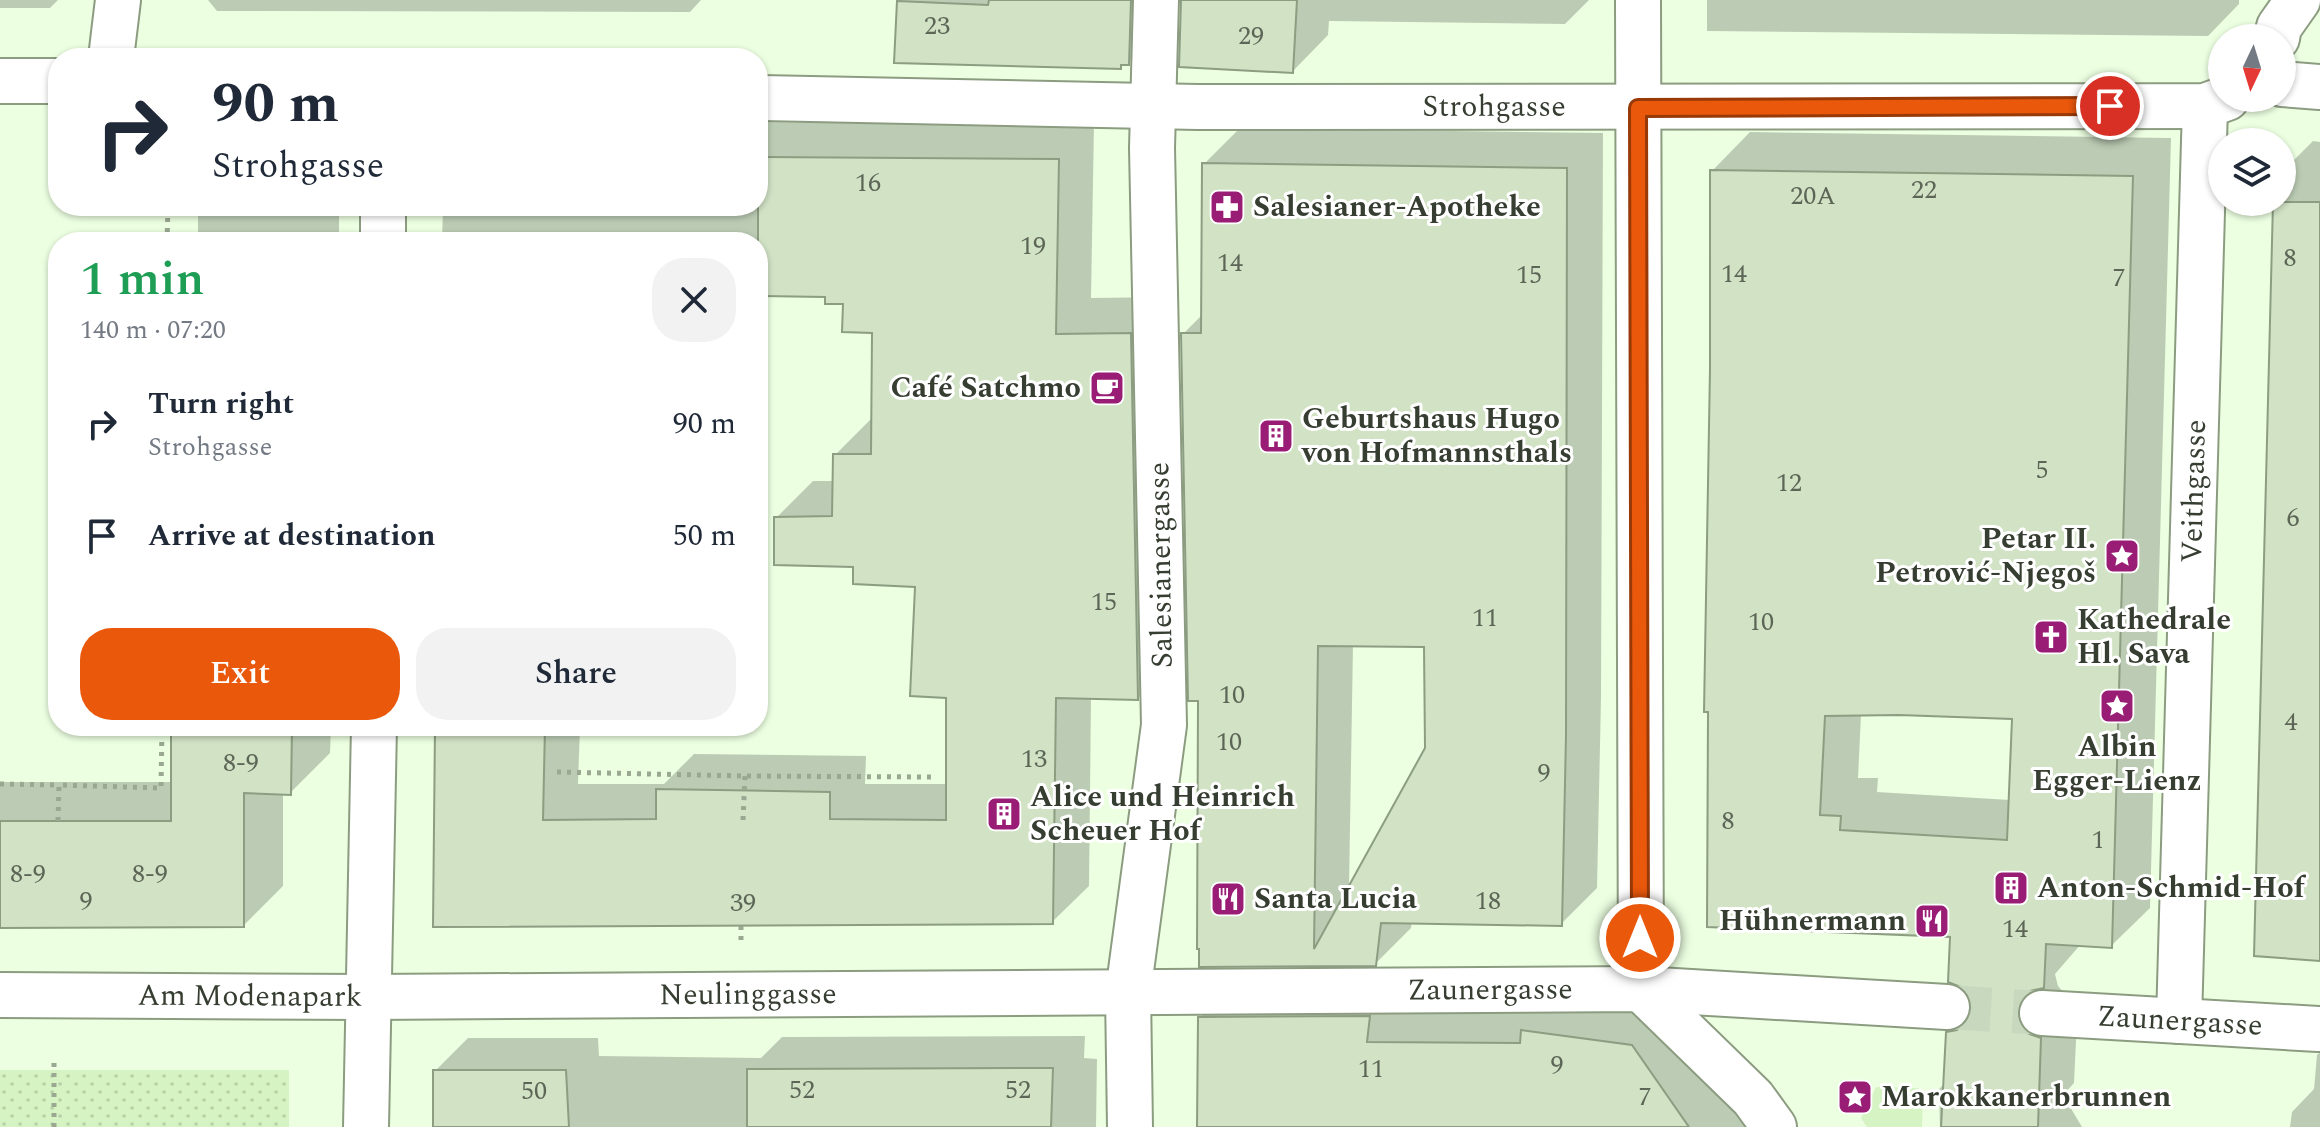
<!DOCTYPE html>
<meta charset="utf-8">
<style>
:root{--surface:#fff;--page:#f2f2f3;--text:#1f2937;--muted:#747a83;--accent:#ea580c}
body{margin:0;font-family:Spectral,serif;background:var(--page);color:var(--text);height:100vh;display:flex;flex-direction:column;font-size:30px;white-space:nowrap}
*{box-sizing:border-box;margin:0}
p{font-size:26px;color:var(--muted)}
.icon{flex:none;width:44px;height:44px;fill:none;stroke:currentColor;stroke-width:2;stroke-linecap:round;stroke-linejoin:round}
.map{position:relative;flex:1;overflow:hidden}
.drawer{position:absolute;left:48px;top:232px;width:720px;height:504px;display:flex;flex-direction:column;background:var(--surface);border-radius:32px;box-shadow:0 2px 6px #0004}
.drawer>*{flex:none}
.top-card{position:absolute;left:48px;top:48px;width:720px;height:168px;border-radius:32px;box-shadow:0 2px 6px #0004;background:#fff;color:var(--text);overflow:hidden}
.needle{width:52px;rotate:184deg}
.tools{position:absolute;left:2208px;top:24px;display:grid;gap:16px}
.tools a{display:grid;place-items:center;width:88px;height:88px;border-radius:50%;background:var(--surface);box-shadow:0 2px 6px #0004;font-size:40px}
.pin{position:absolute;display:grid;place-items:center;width:68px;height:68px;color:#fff;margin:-34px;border:4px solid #fff;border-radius:50%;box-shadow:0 2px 8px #0007}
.me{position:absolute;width:88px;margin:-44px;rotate:0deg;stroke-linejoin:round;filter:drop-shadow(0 0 6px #0008)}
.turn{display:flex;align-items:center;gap:28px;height:168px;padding:0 32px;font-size:36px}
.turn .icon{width:104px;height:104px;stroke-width:2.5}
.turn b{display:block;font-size:56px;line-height:68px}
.round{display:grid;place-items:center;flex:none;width:84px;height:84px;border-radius:32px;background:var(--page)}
.summary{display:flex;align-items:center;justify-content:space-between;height:136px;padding:0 32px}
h1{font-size:48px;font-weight:600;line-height:60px;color:#1e9e55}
.action{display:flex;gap:16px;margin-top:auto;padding:16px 32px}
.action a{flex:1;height:92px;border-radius:32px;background:var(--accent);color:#fff;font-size:32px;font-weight:600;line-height:92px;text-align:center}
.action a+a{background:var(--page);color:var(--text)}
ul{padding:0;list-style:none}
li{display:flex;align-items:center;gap:24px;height:112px;padding:0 32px}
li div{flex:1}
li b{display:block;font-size:30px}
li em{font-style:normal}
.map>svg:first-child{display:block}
.grass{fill:#d6f4c3}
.park{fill:url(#park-dots)}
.shadow{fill:#0003;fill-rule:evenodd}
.building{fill:#d1e2c5;stroke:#8c9d82;stroke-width:2;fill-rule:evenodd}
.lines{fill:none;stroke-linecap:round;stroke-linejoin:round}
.minor-tunnel{stroke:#c8d8be;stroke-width:44;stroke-dasharray:44 22;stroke-linecap:butt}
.minor-casing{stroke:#8c9c81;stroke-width:48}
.path{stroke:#9aa791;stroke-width:5;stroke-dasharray:4 6;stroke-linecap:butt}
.minor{stroke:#fff;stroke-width:44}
.route-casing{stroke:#983908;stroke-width:20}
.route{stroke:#ea580c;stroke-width:14}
.labels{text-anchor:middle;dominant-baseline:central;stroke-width:6;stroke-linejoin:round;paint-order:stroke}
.number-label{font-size:26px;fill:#5d6656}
.street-label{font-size:30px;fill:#363d31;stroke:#fff}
.poi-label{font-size:30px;font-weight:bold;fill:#363d31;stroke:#fff;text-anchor:start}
</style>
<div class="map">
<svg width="2320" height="1127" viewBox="0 0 2320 1127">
<defs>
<pattern id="park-dots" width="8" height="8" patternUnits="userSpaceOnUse" patternTransform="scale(2)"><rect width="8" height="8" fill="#d6f4c3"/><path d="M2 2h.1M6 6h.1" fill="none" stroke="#b8d2a8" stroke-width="1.8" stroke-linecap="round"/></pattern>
</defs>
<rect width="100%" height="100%" fill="#ecffe1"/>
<path class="grass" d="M1876,1087L1918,1088L1923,1097L1922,1127H1867L1861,1118Z"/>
<path class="park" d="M0,1070H289V1127H0Z"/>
<path class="shadow" d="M0,0H58L50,8H0Z
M208,0H701L690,12L217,11Z
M899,0H1165L1164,27L1128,63L1120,67L896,61Z
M1183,0H1589L1565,24L1329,21L1328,35L1293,71Z
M1707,0H2239V4L2208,36L1707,31Z
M758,122L1094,124L1091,298L1167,297L1174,661L1138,698L1091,697L1089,886L1052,922L435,925L437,726H580L578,784H664L694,754L866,756L865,784H948V696L917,585L855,565L776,518L813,481H835V455L872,418L874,332L845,302L827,295L758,294V242H442L443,206H758Z
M1240,128L1603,133L1601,698L1597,888L1561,924L1412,921L1411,928L1375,964L1201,965L1200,699L1183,334L1203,314L1204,164ZM1353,644L1426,645L1427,749L1349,889Z
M1750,132L2171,138L2150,908L2111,946L2081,944L2055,974L2058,986L2066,995L2078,1000L2074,1083L2063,1095L2082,1127H1940L1939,1089L1945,1083L1948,1033L1974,1007L1952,935L1709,925L1712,171ZM1861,715L2014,717L2010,800L1877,792L1878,778H1858Z
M2313,141L2320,142V959L2275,202H2282V172Z
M198,206H339V242H198Z
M173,726H331L330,753L290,793L283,792V886L244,925L0,926V782H173Z
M1233,985L1555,999L1665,1013L1745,1127H1199L1200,1018Z
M1085,1036L1084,1058L1097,1059L1096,1127H435V1071L468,1038H598L599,1056L761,1058L782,1037Z
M2320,1052V1127H2290L2292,1112L2314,1089L2317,1055Z"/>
<path class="building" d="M989,0H1131L1129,65H1121V69L894,63L897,1L988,5Z
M1181,0H1297L1293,73L1179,67Z
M758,157L1059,159L1056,334L1131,333L1138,700L1056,698L1053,924L433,927L435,726H545L543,820L656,819V789L830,792V819L946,820V698L910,696L915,587L853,584V567L774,565V517L832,516L833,454H871L872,333L842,332L843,304H825V297L758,296Z
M1202,163L1567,168L1566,735L1562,926L1381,923L1376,966L1199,967V949H1197L1198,701H1188L1181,333H1201ZM1318,646L1424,647L1425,748L1314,949Z
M1710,170L2133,176L2112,948L2046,944L2044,988L2030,991L2021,1000L2017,1012L2020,1025L2029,1034L2041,1038L2038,1127H1941L1946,1032L1957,1030L1967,1021L1972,1008L1969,995L1961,987L1948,982L1950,937L1707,927L1708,712H1704L1710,369ZM1899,715L2012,719L2007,840L1840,830L1841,816L1820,815L1825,716Z
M2273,202H2320V961L2254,956Z
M171,726H292L291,795L244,793V927L0,928V821H171Z
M1370,1016L1367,1042L1520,1043L1521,1030L1632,1045L1689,1127H1197L1198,1017Z
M1053,1068L1051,1127H747V1069Z
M433,1070H566L569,1127H433Z"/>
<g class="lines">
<path class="minor-tunnel" d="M1947,1007L2042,1013"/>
<defs>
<g id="minor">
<path d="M1638,0L1641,989L1753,1098L1774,1127"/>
<path d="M2277,38L2279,27L2298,0"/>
<path d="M111,58L118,0"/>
<path d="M0,81H58"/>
<path d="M2282,84L2320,87"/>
<path id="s1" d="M758,98L1198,107L2205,106L2227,98"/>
<path d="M383,242V206"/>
<path id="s2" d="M0,995L369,997L1641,989L1947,1007"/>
<path id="s3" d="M2042,1013L2318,1029"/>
<path id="s4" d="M2179,1021L2205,106"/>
<path d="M366,1127L374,726"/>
<path d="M1130,1127L1128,993L1164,725L1152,148L1156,0"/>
</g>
</defs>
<use href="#minor" class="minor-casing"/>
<path class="path" d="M167,242L168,206
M557,772L745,776L931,777
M0,784L59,785
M743,820L745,776
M58,821L59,785L161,788L162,726
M741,940V925
M54,1127V1061"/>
<use href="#minor" class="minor"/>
</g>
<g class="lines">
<defs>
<path id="route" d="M1640,938L1638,108L2110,106"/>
</defs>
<use href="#route" class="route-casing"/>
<use href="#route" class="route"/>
</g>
<defs>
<symbol id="pharmacy-square" viewBox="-11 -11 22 22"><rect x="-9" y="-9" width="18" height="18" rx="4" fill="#991d74" stroke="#fff"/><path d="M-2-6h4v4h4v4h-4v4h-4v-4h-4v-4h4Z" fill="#fff"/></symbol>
<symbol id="cafe-square" viewBox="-11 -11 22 22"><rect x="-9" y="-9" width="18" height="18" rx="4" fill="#991d74" stroke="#fff"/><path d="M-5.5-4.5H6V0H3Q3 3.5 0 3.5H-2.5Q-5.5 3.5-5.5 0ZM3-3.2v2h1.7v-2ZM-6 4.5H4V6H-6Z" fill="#fff"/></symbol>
<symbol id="building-square" viewBox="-11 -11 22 22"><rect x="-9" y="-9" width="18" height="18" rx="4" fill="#991d74" stroke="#fff"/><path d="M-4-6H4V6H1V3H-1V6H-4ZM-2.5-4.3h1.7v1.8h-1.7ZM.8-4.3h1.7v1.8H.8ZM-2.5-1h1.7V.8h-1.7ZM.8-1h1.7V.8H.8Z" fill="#fff"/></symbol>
<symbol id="sight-square" viewBox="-11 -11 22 22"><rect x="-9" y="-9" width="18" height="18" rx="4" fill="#991d74" stroke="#fff"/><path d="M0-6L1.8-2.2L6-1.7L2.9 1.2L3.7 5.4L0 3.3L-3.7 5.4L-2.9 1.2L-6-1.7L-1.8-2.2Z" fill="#fff"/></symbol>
<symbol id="church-square" viewBox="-11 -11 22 22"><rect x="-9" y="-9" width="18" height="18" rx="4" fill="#991d74" stroke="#fff"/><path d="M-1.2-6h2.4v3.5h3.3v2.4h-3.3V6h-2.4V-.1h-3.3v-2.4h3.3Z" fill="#fff"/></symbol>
<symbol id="restaurant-square" viewBox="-11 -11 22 22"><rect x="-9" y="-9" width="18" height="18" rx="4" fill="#991d74" stroke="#fff"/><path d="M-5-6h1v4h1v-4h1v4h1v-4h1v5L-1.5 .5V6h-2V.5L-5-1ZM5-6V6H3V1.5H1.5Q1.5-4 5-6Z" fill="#fff"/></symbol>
</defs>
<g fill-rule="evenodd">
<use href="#pharmacy-square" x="1207" y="187" width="40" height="40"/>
<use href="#cafe-square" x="1087" y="368" width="40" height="40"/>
<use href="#building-square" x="1256" y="416" width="40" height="40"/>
<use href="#sight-square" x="2102" y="536" width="40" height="40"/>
<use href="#church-square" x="2031" y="617" width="40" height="40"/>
<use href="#sight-square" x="2097" y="686" width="40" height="40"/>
<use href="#building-square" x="984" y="794" width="40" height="40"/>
<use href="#building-square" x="1991" y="868" width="40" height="40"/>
<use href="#restaurant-square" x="1208" y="879" width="40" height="40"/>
<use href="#restaurant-square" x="1912" y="901" width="40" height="40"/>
<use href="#sight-square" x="1835" y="1077" width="40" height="40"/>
</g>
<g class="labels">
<g class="number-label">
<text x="937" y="26">23</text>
<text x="1251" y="36">29</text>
<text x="868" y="183">16</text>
<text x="1924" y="190">22</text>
<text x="1813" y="196">20A</text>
<text x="1033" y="246">19</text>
<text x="2290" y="258">8</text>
<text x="1230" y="263">14</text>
<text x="1734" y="274">14</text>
<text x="1529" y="275">15</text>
<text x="2119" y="278">7</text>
<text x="2042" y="470">5</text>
<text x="1789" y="483">12</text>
<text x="2293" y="518">6</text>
<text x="1104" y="602">15</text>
<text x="1485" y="618">11</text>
<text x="1761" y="622">10</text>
<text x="1232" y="695">10</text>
<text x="2291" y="722">4</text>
<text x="1229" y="742">10</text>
<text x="1034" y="759">13</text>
<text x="241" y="763">8-9</text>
<text x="1544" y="773">9</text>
<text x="1728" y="821">8</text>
<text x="2098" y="840">1</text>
<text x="28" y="874">8-9</text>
<text x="150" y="874">8-9</text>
<text x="86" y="901">9</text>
<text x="1488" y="901">18</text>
<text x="743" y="903">39</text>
<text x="2015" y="929">14</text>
<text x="1557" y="1065">9</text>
<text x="1371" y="1069">11</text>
<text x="802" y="1090">52</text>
<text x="1018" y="1090">52</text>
<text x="534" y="1091">50</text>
<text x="1645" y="1097">7</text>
</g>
<g class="street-label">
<text stroke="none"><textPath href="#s1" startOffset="736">Strohgasse</textPath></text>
<text stroke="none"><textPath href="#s4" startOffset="530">Veithgasse</textPath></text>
<text transform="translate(1161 565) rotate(-91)">Salesianergasse</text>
<text stroke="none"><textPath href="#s2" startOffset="1490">Zaunergasse</textPath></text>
<text stroke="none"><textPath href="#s2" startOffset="748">Neulinggasse</textPath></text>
<text stroke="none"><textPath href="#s2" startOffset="250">Am Modenapark</textPath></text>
<text stroke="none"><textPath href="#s3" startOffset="138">Zaunergasse</textPath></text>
</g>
<g class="poi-label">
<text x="1253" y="207">Salesianer-Apotheke</text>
<text x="1081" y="388" text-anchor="end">Café Satchmo</text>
<text x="1302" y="419">Geburtshaus Hugo<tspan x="1302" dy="34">von Hofmannsthals</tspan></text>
<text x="2096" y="539" text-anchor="end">Petar II.<tspan x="2096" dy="34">Petrović-Njegoš</tspan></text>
<text x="2077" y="620">Kathedrale<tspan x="2077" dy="34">Hl. Sava</tspan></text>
<text x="2117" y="747" text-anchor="middle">Albin<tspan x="2117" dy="34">Egger-Lienz</tspan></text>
<text x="1030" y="797">Alice und Heinrich<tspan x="1030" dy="34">Scheuer Hof</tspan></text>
<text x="2037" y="888">Anton-Schmid-Hof</text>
<text x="1254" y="899">Santa Lucia</text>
<text x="1906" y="921" text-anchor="end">Hühnermann</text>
<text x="1881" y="1097">Marokkanerbrunnen</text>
</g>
</g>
</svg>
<div class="tools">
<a><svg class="needle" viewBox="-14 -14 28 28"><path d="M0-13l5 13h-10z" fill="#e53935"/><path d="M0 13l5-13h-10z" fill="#747a83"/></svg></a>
<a><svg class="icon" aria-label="layers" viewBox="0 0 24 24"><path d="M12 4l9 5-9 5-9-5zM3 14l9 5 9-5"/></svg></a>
</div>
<div class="pin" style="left:2110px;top:106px;background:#d93025"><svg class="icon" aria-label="arrive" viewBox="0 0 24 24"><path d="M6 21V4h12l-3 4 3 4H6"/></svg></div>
<svg class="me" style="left:1640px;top:938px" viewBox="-20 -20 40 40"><circle r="17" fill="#ea580c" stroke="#fff" stroke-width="3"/><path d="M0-11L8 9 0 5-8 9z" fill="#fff"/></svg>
<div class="top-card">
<div class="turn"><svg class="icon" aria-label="right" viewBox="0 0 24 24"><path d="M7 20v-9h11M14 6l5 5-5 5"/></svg><div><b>90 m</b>Strohgasse</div></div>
</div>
<section class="drawer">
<div class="summary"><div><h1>1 min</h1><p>140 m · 07:20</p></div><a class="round"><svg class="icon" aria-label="close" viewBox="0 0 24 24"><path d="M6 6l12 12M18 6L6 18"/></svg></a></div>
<ul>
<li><svg class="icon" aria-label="right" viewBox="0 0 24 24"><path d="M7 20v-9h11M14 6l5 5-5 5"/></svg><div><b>Turn right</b><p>Strohgasse</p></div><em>90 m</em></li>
<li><svg class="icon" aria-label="arrive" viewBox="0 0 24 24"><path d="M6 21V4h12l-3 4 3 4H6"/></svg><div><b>Arrive at destination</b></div><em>50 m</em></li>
</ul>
<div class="action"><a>Exit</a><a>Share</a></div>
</section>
</div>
